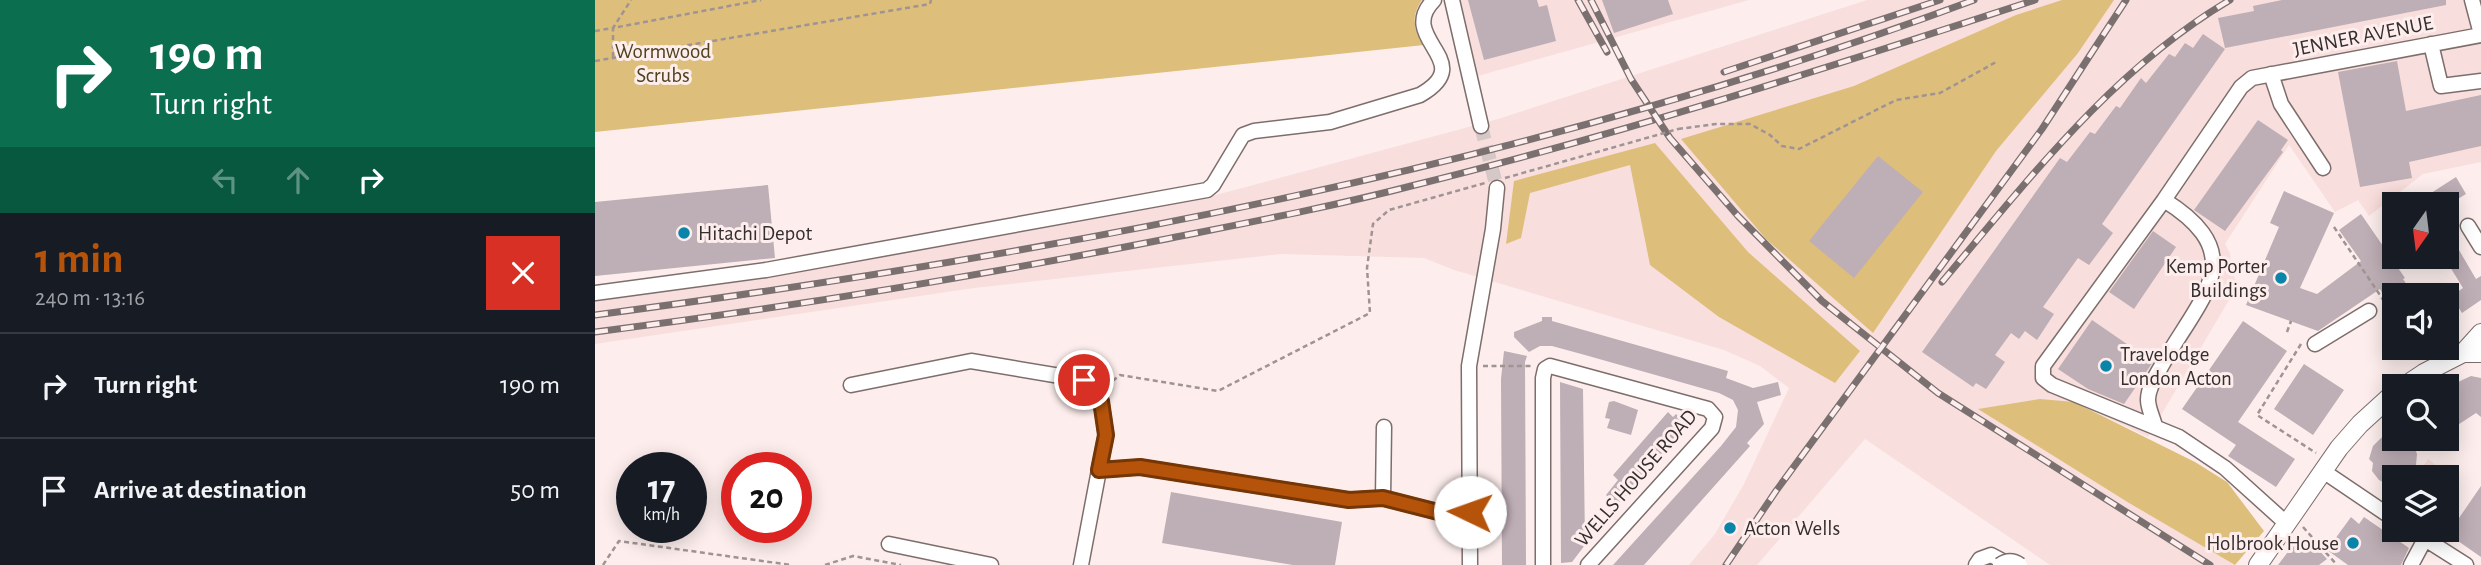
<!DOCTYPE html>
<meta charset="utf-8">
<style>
:root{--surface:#171b24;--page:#242831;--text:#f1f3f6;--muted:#9ea1a6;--line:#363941;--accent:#b45309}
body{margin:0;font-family:"Alegreya Sans",sans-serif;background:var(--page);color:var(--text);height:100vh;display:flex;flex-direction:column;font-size:26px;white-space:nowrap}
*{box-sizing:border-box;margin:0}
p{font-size:23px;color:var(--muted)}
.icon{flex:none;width:38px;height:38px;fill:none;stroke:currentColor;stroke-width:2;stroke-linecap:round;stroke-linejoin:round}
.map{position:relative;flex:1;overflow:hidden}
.sheet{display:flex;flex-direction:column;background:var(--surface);width:595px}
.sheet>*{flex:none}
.top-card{background:#0b6e4f;color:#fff;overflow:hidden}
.needle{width:46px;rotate:194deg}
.tools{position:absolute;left:1787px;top:192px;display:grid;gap:14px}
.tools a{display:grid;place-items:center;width:77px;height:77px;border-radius:0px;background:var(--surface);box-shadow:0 4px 18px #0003;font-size:35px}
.speed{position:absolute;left:21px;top:452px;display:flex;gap:14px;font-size:35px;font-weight:700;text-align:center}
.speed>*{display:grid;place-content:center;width:91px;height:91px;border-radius:50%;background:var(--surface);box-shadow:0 4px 18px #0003;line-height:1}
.speed small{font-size:18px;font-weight:400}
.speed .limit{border:10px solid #d22;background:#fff;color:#111}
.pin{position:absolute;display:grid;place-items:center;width:60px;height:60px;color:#fff;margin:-30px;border:4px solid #fff;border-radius:50%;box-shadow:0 2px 7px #0007}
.me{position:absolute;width:77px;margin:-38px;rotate:273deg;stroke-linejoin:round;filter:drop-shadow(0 0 5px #0008)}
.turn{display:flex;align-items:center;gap:24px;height:147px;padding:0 35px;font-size:32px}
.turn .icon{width:91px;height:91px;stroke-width:2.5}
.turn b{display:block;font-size:49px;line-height:60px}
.lanes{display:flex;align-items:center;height:66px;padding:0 35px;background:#0003;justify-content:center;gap:35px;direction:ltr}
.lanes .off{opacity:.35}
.round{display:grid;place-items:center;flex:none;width:74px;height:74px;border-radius:0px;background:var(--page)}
.headline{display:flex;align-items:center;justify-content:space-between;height:119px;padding:0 35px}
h1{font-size:42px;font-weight:700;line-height:52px;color:var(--accent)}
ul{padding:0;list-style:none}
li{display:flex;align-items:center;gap:21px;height:105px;padding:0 35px;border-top:2px solid var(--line)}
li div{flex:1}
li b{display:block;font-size:26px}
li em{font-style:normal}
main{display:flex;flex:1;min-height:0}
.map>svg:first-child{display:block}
.built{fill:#f8dedc}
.green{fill:#debe7b}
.building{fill:#beaeb5}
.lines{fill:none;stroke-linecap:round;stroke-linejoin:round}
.minor-tunnel{stroke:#d5c8c7;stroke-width:14;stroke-dasharray:14 7;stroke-linecap:butt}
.minor-casing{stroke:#7d6e6c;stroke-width:17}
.major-casing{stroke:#7d6e6c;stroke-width:20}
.path{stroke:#9f9493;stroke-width:2.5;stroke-dasharray:5 3.5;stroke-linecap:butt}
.minor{stroke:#fff;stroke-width:14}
.major{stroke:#fff;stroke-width:18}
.rail-casing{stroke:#7a7070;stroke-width:7}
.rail{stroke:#fdeeed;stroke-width:4.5;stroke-dasharray:13;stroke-linecap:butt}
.minor-bridge-casing{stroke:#7d6e6c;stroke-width:17;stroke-linecap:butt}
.path-bridge{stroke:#9f9493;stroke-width:2.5;stroke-dasharray:5 3.5;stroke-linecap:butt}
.minor-bridge{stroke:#fff;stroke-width:14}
.route-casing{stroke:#753606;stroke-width:18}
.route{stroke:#b45309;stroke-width:12}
.poi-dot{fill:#0a84a9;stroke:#fdeeed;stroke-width:2.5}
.labels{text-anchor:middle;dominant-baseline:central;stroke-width:6;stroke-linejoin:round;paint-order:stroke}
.street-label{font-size:21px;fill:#352e2e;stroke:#fdeeed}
.park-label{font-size:21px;fill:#50411f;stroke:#fdeeed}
.poi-label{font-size:21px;fill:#352e2e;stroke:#fdeeed;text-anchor:start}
</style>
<main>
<section class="sheet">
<div class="top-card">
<div class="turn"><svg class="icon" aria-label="right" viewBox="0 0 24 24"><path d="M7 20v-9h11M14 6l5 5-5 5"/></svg><div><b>190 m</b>Turn right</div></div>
<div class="lanes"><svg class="icon off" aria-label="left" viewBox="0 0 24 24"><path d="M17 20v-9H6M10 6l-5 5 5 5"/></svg><svg class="icon off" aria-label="ahead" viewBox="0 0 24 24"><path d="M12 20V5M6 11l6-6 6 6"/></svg><svg class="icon" aria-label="right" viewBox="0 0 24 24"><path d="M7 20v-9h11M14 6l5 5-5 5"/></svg></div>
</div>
<div class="headline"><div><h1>1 min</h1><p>240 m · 13:16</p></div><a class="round" style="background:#d93025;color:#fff"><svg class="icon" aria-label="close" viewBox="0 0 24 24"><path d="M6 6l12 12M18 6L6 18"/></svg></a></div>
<ul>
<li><svg class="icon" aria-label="right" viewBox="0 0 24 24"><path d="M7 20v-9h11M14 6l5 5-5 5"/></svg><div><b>Turn right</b></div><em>190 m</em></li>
<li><svg class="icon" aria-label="arrive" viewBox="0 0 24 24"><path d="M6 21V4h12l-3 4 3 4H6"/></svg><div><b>Arrive at destination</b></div><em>50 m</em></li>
</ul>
</section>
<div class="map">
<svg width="1886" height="565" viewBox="0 0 1886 565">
<rect width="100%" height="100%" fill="#fdeeed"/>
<path class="built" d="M863,0H1154L879,77Z
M1272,0H1886V162L1828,174L1774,216L1763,200L1740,212L1694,145L1630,244L1635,253L1636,270L1643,285L1553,437L1479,402L1384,409L1534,503L1640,565H1455L1270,439L1162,565H1094L1120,534L1149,484L1194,388L1165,366L1129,350L859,270L829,258L686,254L379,288L0,344V300L172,276L402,237L621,195L903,119Z
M1833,459L1864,483L1852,502V478H1821Z"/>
<path class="green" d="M0,0H827C816,16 818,29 829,45L0,132Z
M1467,0H1519L1483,53L1401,151L1278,333L1171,239L1086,139L1259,86L1421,15Z
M1060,143L1153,252L1265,351L1240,383L1124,317L1055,265L1035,165L935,193L926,238L911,244L919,181Z
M1445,399L1479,402L1600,462L1632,482L1669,531L1640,565L1534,503L1383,409Z"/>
<path class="building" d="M873,0H942L944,7L952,5L961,41L889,60Z
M1007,0H1073L1078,14L1019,33Z
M1687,0H1851V5L1630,48L1623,18L1659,11L1658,6Z
M1608,34L1630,49L1507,224L1518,233L1494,265L1483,258L1448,307L1459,314L1442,340L1430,331L1424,339L1416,333L1400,355L1410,362L1391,389L1381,383L1378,387L1327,352L1465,158L1472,162L1495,132L1500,134L1521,106L1525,108L1546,78L1551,83L1574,54L1580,57L1590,43L1598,48Z
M1802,61L1811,111L1886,95V146L1814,162L1817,178L1765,187L1743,72Z
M1663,120L1693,140L1686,150L1688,152L1630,231L1599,210Z
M1283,156L1328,192L1259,278L1214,241Z
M1861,177L1871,194L1853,205H1839L1833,195Z
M173,185L180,258L0,276V202Z
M1689,191L1739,213L1705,288L1722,294L1766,261L1744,230L1766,214L1810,278L1808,279L1815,289L1805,296H1799L1798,300L1791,290L1787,293L1785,289L1723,331L1651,305L1684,227L1675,223Z
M1558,231L1581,247L1539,309L1514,292Z
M1861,245L1881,279L1886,276V300L1867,313L1856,296L1868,288L1852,262V250Z
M947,317H957V321L1133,371L1131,378L1158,388L1183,382L1186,395L1162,402L1169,424L1152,443L1155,446L1049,565H1018L1126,446L1141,427L1143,410L1138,400L1124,393L990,355L957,346H945L934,352L919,337V332L947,321Z
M1497,320L1558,362L1529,404L1493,389L1463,369Z
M1648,321L1692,351L1643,422L1700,459L1681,487L1633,456L1641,445L1587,409Z
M909,351L932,356L930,362L931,565H907L906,379Z
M1709,364L1749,390L1718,435L1679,409Z
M1876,376L1886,378V417L1881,413L1852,432V387Z
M965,382L988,389L990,545L977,562L966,563Z
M1019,401L1043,410L1036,435L1012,428L1015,419L1010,418L1014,402Z
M1073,412L1078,417L1081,414L1093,425L1022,505L1011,495L1023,480L1018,475Z
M1798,433L1799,439H1812L1818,444L1822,454L1821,465L1811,478H1799V488L1784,480L1777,471L1778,463L1774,459L1778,446L1786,438Z
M1886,486V557L1853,534Z
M576,492L747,522L740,565H698L567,543Z
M1756,517L1764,524L1769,517L1814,548L1806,565H1753L1732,550Z
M1712,537L1732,559L1724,565H1683L1695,549Z"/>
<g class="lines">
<path class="minor-tunnel" d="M886,126L902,188"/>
<defs>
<path id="minor" d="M857,0L886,126
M1877,0L1886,34
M1836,44L1846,86L1886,81
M1676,74L1686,104L1728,168
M1873,226L1886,247
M0,293L171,270L612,190L618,185L648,135L659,131L735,122L825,95C885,61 800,39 839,0
M1720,344L1774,311
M256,385L376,361L489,380L506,401L511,435L504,470L545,467L754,500L788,498
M1560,426C1558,418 1553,408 1553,400C1553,388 1561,375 1567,365C1604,298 1659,256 1569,200
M789,427L788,498L847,513L875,512
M1728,471L1799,519
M1691,523L1630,468L1584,437L1457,385L1448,378V366L1569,200L1646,87L1657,78L1886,35
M1816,530L1871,565
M294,544L396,565
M486,565L504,470
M875,565L874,366L898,229L902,188
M948,565V378L950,369L955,366L1113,409L1120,417L1117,428L993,565
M1381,565L1385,559L1396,555L1415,565
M1816,565L1830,539"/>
<path id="major" d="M1868,353L1886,333
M1808,387L1829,373L1868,353H1886
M1663,565L1744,448L1765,424L1799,393"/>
</defs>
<use href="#minor" class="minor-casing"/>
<use href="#major" class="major-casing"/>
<path class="path" d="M0,31L18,28L36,0
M18,57V28L166,0
M0,61L335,4L336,0
M1083,129L1121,124H1155L1175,135L1187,146L1204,149L1301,100L1345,93L1403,61
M910,178L1041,141
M1739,227L1793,307L1799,303
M1811,296L1826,287L1832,296
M1852,321L1861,332
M1692,332L1696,321
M1706,344L1662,415L1721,453
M888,366H938
M511,386L525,375L623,391L775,313L772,268L778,224L794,210L890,183
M1708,527L1742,565
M8,565L24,541L196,565
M230,565L258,556L306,565"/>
<use href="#minor" class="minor"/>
<use href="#major" class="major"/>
<defs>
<path id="rail" d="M983,0L1012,52
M996,0L1036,79L1075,138L1143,216L1227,301L1343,393L1615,565
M1129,72L1345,0
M1347,282C1434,179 1518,69 1635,0
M0,315C463,254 940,164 1379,0
M0,332C190,308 378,277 566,240C651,223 736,207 820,185C1030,133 1235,67 1440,0
M1131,565L1181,491L1447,129L1531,0"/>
</defs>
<use href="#rail" class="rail-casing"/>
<use href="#rail" class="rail"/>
<defs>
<path id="minor-bridge" d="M1405,565C1412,560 1418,560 1425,565"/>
</defs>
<use href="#minor-bridge" class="minor-bridge-casing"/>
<path class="path-bridge" d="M1041,141L1083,129"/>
<use href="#minor-bridge" class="minor-bridge"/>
</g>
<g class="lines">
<defs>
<path id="route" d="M489,380L506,401L511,435L504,470L545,467L754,500L788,498L847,513L875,512"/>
</defs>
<use href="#route" class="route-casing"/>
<use href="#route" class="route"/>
</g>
<g class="poi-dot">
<circle cx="89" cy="233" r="7"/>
<circle cx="1686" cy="278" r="7"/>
<circle cx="1511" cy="366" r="7"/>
<circle cx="1135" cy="528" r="7"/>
<circle cx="1758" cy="543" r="7"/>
</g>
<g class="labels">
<g class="street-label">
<text transform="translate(1768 36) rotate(-11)">JENNER AVENUE</text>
<text transform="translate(1041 478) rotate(-49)">WELLS HOUSE ROAD</text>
</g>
<g class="park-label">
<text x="68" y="51">Wormwood<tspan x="68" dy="24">Scrubs</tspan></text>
</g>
<g class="poi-label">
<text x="103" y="233">Hitachi Depot</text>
<text x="1672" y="266" text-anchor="end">Kemp Porter<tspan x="1672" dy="24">Buildings</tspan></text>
<text x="1525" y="354">Travelodge<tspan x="1525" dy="24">London Acton</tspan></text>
<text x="1149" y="528">Acton Wells</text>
<text x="1744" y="543" text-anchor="end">Holbrook House</text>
</g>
</g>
</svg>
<div class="tools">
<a><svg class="needle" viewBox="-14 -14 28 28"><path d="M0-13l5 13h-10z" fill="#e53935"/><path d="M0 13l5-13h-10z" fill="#9ea1a6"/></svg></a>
<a><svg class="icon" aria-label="sound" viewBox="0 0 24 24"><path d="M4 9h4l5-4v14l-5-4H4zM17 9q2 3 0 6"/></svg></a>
<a><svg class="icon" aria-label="search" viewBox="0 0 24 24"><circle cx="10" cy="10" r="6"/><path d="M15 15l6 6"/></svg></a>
<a><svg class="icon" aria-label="layers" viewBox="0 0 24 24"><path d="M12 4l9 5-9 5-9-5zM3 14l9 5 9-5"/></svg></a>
</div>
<div class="speed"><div>17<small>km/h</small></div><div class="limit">20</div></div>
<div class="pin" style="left:489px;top:380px;background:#d93025"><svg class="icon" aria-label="arrive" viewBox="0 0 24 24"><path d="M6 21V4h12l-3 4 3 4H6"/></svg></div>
<svg class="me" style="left:875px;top:512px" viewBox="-20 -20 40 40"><circle r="19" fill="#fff"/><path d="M0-13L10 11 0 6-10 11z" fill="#b45309"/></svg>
</div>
</main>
